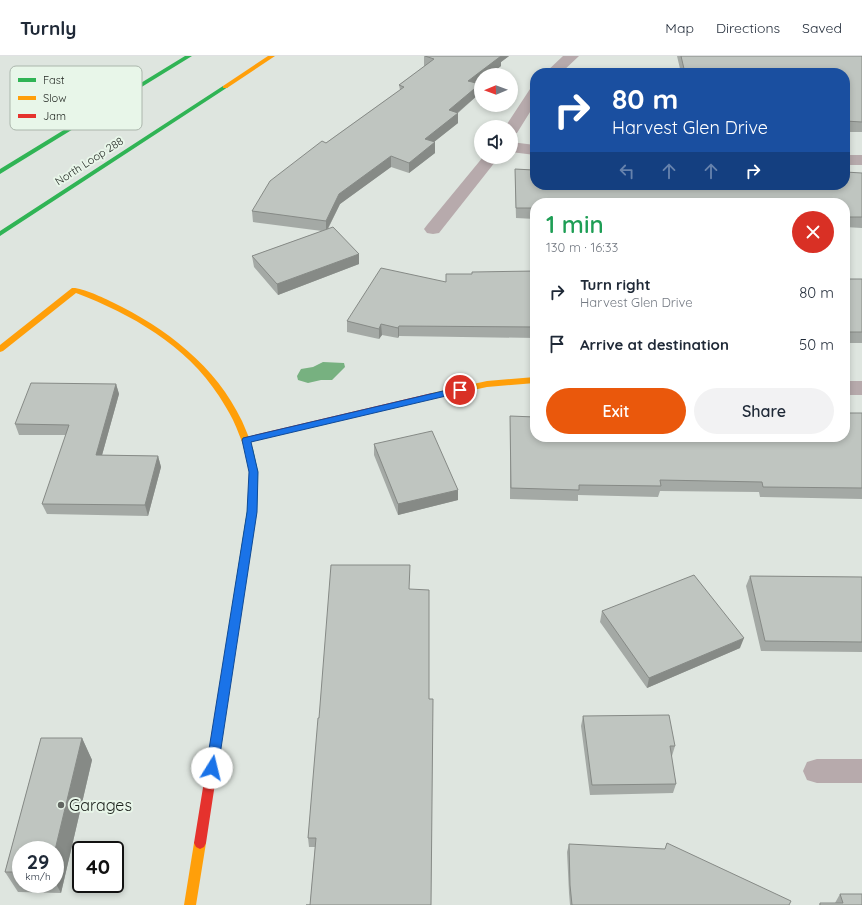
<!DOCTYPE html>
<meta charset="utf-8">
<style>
:root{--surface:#fff;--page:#f2f2f3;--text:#1f2937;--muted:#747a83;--line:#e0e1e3;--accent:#ea580c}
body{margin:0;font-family:Quicksand,sans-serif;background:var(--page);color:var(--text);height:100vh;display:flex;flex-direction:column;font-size:15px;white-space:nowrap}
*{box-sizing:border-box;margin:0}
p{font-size:13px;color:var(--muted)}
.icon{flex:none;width:22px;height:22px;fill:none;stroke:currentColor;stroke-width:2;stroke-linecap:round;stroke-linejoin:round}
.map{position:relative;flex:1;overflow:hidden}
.side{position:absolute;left:530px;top:142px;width:320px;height:244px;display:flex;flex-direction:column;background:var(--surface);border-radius:16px;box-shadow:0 2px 6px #0003}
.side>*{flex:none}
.banner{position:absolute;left:530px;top:12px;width:320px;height:122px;border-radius:16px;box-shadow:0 2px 6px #0003;background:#1a4fa0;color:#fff;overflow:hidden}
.needle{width:26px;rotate:269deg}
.fabs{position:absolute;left:474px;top:12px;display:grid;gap:8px}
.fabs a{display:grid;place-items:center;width:44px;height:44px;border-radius:50%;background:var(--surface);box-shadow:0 2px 6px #0003;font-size:20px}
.speed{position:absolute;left:12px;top:785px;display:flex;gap:8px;font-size:20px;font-weight:700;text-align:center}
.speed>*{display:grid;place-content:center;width:52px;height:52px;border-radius:50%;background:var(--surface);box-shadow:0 2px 6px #0003;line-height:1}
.speed small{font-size:10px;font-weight:400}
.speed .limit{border:2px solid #111;border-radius:6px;background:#fff;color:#111}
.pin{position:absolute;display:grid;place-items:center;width:34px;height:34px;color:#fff;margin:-17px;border:2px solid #fff;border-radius:50%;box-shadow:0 1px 4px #0007}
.me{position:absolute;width:44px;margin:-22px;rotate:9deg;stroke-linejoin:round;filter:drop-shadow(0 0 3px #0008)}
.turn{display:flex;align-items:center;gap:14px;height:84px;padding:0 16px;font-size:18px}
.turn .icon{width:52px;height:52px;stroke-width:2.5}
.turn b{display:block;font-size:28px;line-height:34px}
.lanes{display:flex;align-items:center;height:38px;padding:0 16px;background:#0003;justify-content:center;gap:20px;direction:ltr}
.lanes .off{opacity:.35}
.round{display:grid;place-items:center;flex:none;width:42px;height:42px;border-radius:21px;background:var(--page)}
.summary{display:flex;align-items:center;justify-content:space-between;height:68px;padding:0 16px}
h1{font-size:24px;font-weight:600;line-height:30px;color:#1e9e55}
.button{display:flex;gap:8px;margin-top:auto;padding:8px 16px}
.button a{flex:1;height:46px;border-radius:24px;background:var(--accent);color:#fff;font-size:16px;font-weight:600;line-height:46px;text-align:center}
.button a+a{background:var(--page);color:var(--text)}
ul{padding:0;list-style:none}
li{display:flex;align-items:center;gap:12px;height:52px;padding:0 16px}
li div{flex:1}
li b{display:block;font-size:15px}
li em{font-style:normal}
header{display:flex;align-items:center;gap:24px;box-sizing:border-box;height:56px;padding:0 20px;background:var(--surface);border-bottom:1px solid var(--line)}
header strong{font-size:19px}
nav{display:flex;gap:22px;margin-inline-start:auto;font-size:14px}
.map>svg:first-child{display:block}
.water{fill:#77b180}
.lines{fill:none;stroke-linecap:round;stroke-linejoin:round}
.street{fill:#b7aaac;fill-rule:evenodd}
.fast{fill:#30b455;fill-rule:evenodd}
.slow{fill:#ff9f0a;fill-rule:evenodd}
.jam{fill:#e5322d;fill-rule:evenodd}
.wall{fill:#a4a9a5;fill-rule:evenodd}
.shaded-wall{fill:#868a86}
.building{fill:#bfc5c0;stroke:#868a86}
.route{fill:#1a73e8;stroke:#114b97}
.poi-dot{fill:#616661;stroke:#e8f6e9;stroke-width:1.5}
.labels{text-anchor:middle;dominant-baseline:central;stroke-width:4;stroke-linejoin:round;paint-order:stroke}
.far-street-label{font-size:11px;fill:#1d221d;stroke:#e8f6e9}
.near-poi-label{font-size:16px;fill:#1d221d;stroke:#e8f6e9;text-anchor:start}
.key{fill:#e8f6e9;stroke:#abb6ac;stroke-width:1}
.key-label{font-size:11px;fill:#1d221d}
</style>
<header>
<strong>Turnly</strong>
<nav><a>Map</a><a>Directions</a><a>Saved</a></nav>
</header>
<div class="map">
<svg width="862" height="849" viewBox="0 0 862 849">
<rect width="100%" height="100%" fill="#dee5df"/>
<path class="water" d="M323,306L344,307L345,311L332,324H321L308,327L298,324L297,320L301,313L313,311Z"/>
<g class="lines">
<path class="street" d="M563,0H579L561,17H545Z
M535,32V48L517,77L511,79V71H505L530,33Z
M511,86L535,89V99L511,96Z
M845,99H862V109H845Z
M483,101H499L439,177L433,178L427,177L424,173L427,169Z
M845,325H862V339H845Z
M817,703H862V727H817L807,724L803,715L807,706Z"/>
<path class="fast" d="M185,0H192L0,118V113Z
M223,30L228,31L0,180V175Z
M249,390L253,393L258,416L257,455L234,602L233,605L229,606L225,605L224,602L247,455L250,416L245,393Z"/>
<path class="slow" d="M268,0H275L227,32H223V30Z
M72,232C81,231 104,242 112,246C166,272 216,310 242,365C246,374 250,384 253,393L252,395H246C241,385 238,374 233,364C229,356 224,348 219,340C186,289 131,258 76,237L3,295L0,296V289Z
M535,321V327L487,331L432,343L428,340L432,337L487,325Z
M200,781L204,783L206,787L196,849H184L194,787L196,783Z"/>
<path class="jam" d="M432,337L436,340L435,342L246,387L242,384L246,381Z
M229,598L233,599L234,602L206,787L204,791L200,793L196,791L194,787L224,602L225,599Z"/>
</g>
<path class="wall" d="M424,0H509L501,6V10L478,28L479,38L458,57V67L434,86L435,97L409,117L391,111L340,148L328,173L359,198V208L278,239L254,211L252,200L322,175L253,166L252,155L326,87L400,34L399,29L425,10H424Z
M677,0H862V76H845V17H681Z
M533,111L535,129L862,117V172L845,171V147H535V163L516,162L515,124V113L532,114Z
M535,215V282L399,280L398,282L382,279L379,283L347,276V265L446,226L472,218Z
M845,223H862V287H845Z
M116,328L119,338L102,399L158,400L161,411L148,460L47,458L42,448L66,379H19L15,368Z
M862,357V443L760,441L759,436L660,435L658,441L578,439V445L510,443V360L535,381Z
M374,388L458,434V444L398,459L374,399Z
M410,519L310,849L315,791H309L308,782L319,662Z
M750,520L862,521V596L761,595L746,530Z
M602,555L740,592L647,632L600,566Z
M583,660L675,690L672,700H671L676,728L673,737L590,739L581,670Z
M41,682H82L92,704L61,837L18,836L5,816ZM21,794H55V828H21Z
M569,788L789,849H570L569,837L567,796Z
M840,838L862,849H819L820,847H835Z"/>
<path class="shaded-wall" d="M498,0H509L501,6V10L489,19H481V25L468,35V25Z
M480,28L479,38L449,64L458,57V67L425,93V83L449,54Z
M435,86V97L409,117V107Z
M391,100V111L340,148L326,176V165L339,138Z
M359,198V208L278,239L277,228Z
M381,268L382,279L379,283V273Z
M399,270V280L398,282V272Z
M116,328L119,338L99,410L96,399Z
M158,400L161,411L148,460L145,449Z
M458,434V444L398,459V448Z
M744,582L740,592L647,632L649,622Z
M82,682L92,704L61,837L55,826V794Z"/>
<path class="building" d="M425,0H501L468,25L480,28L449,54L458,57L425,83L435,86L409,107L391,100L339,138L326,165L252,155L270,125L322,85L326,87L404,31L399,29L434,3Z
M681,0H862V66L845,65V17H685Z
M533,111L535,112V129H845V116L862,117V161H845V147H535V152H516L515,113L533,114Z
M333,171L359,198L277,228L252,200Z
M381,212L446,226V218H472V216L535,215V271L399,270L398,272L381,268L379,273L347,265Z
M845,223H862V276H845Z
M31,327L116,328L96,399L158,400L145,449L42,448L69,369L15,368Z
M845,357H862V432L763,431L762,426L660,424L661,430L579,429V434L511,432L510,360L535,361V381H845Z
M432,375L458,434L398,448L374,388Z
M331,509H410L409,533L429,534V643H433L431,849H306H310L316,782H308L318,662H319Z
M694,519L744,582L649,622L602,555Z
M750,520L862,521V586L765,585Z
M669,659L675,690H670L676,728L592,729L583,660Z
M41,682H82L55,794H21V816H5Z
M667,787L791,845L789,849H572L570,829L569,788L665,793Z
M840,838H862V849H820V847H843Z"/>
<path class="route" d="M460,331L463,332L464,334L463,336L251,386L258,416L257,456L218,712L216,715L212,717L208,715L206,712L247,456L249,416L242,384L243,382Z"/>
<circle class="poi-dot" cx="61" cy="749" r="4"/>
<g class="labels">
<g class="far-street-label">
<text transform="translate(89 105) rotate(-33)">North Loop 288</text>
</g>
<g class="near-poi-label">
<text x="69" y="749">Garages</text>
</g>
</g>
<rect x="10" y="10" width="132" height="64" rx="6" class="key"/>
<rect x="18" y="22" width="18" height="4" fill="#30b455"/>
<rect x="18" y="40" width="18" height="4" fill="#ff9f0a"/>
<rect x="18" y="58" width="18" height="4" fill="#e5322d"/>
<g class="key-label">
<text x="43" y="28">Fast</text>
<text x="43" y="46">Slow</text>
<text x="43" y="64">Jam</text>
</g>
</svg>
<div class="fabs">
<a><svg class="needle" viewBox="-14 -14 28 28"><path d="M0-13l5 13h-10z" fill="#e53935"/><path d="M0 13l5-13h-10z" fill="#747a83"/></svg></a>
<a><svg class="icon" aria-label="sound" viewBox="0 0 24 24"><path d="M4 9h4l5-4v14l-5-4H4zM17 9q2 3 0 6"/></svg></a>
</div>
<div class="speed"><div>29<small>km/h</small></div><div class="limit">40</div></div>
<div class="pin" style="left:460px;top:334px;background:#d93025"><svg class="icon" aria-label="arrive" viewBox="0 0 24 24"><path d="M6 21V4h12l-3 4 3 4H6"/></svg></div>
<svg class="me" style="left:212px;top:712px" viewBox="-20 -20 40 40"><circle r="19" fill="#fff"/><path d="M0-13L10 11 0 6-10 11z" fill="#1a73e8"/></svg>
<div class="banner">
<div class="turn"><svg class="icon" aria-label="right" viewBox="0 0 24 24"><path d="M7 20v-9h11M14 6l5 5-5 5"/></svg><div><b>80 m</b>Harvest Glen Drive</div></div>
<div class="lanes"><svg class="icon off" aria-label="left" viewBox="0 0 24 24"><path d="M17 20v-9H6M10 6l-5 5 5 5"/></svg><svg class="icon off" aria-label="ahead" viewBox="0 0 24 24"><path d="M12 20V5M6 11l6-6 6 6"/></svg><svg class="icon off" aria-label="ahead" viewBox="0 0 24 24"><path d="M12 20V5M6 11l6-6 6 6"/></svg><svg class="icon" aria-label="right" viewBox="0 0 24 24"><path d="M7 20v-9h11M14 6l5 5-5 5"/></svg></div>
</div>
<section class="side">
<div class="summary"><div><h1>1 min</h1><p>130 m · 16:33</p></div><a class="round" style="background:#d93025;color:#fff"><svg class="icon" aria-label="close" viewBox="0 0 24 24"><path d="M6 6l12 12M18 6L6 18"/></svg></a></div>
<ul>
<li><svg class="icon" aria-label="right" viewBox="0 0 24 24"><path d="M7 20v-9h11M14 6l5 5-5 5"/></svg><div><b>Turn right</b><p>Harvest Glen Drive</p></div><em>80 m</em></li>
<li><svg class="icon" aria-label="arrive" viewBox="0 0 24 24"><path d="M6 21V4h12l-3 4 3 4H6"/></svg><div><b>Arrive at destination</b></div><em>50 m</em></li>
</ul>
<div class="button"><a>Exit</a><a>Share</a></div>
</section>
</div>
